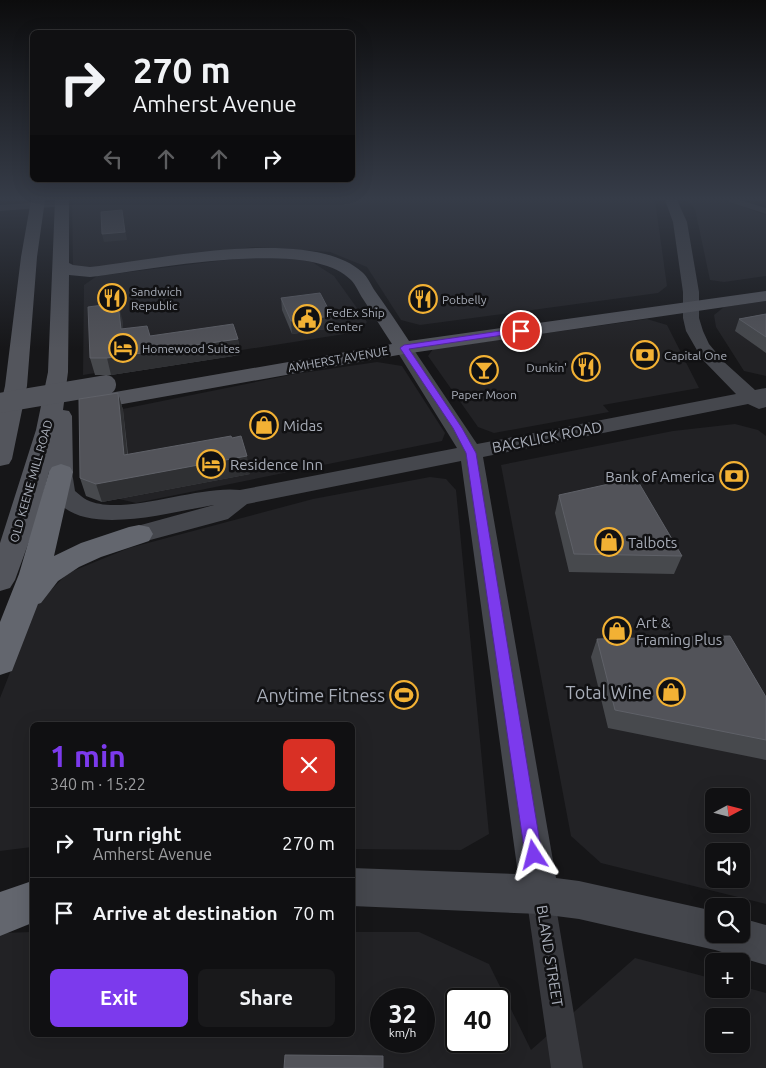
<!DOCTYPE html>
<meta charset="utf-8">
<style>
:root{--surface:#101012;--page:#19191b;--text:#f1f3f6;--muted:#9c9d9f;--line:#303032;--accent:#7c3aed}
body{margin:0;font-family:Ubuntu,sans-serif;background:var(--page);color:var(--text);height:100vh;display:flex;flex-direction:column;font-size:19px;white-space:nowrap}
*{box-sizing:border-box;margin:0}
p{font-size:16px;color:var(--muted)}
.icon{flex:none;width:28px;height:28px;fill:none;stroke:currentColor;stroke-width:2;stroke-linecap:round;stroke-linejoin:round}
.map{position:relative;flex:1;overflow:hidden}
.drawer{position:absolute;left:30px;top:722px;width:325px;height:315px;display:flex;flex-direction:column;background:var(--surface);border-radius:8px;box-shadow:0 5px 20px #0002,0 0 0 1px var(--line)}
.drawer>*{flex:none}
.guide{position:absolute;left:30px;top:30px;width:325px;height:152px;border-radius:8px;box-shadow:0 5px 20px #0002,0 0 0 1px var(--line);background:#101012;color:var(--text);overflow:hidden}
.needle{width:32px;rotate:83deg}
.fabs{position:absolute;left:705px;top:788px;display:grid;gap:10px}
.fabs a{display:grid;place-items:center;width:45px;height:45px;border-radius:8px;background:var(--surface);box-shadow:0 5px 20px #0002,0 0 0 1px var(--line);font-size:25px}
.speed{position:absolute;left:370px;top:988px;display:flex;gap:10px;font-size:25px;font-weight:700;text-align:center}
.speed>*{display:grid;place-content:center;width:65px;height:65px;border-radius:50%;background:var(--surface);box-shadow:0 5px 20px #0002,0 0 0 1px var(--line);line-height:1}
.speed small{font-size:12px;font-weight:400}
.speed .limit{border:2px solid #111;border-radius:8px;background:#fff;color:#111}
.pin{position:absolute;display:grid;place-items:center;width:42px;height:42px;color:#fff;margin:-21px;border:2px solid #fff;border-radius:50%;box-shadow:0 1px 5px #0007}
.me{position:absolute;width:55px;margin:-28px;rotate:351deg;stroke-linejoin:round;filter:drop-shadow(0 0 4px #0008)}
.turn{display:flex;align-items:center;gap:18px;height:105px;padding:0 20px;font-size:22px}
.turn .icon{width:65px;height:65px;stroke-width:2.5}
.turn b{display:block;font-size:35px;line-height:42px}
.lanes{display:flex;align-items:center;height:48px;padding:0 20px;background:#0003;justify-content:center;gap:25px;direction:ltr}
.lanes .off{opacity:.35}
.round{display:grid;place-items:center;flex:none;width:52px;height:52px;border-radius:8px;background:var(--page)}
.summary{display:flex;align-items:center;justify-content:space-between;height:85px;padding:0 20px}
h1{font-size:30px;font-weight:700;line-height:38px;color:var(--accent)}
.button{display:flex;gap:10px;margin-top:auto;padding:10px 20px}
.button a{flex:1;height:58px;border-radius:8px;background:var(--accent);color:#fff;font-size:20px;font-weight:700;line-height:58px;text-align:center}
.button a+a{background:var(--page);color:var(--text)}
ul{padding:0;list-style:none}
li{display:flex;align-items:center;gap:15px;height:70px;padding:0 20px;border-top:1px solid var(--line)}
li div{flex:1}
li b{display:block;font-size:19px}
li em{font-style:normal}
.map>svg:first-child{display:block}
.built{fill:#222225;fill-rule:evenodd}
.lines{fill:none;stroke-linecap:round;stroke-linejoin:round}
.street{fill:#37383d;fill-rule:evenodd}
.secondary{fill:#45474d;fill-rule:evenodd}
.primary{fill:#53555c;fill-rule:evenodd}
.highway{fill:#63666e;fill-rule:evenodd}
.primary-bridge{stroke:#53555c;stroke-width:20}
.wall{fill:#47494d}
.shaded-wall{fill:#2f3033}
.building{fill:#525359;stroke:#5f6168}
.route{fill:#7c3aed;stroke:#51269a}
.labels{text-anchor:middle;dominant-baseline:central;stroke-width:5;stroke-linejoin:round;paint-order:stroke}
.far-poi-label{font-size:12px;fill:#a8adb8;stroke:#111113;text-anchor:start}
.far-street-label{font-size:12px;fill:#a8adb8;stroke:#111113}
.poi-label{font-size:15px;fill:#a8adb8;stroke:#111113;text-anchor:start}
.street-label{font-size:15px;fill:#a8adb8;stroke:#111113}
.near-poi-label{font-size:18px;fill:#a8adb8;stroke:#111113;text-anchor:end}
</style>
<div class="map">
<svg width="766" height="1068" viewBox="0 0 766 1068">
<rect width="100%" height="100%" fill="#161618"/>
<path class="built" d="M72,200H655L667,286L658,293L420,325L401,320L367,267L330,252L253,247L88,269L73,266Z
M687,200H723L766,215V276L724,282L710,280L695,209Z
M250,257L285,258L312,262L334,276L367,322L357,332L83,375L84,285L97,276Z
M766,301V376L744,371L716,327L714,315L724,307Z
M647,319L667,325L699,388L603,405L609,412L494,433L478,427L428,356L433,349Z
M377,362L402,366L445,433L442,441L136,503L98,494L93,415L295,374Z
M735,424L758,430L766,436V904L601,863L571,836L501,465L673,431ZM714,796H741V824H714ZM714,851H741V879H714Z
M430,477L446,479L456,490L489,834L461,850L353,849L352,725H32V847L0,851V698L37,604L68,573L129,548L313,499Z
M32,932V1035H352L353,932H419L489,964L531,1050L635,958L714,979V989H741V986L766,993V1068H0V933ZM381,999H424V1041H381ZM456,999H499V1041H456ZM714,1016H741V1044H714Z"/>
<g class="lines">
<path class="street" d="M728,200H740L766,208V214L729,202Z
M62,201L66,204L65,206L0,211V205Z
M540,881L550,885L554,895L583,1068H551L526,895L530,885Z"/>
<path class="secondary" d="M665,200H677L687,222L699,292V318L703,331L709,344L724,362L755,390L766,388V407L759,409L748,404L483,457L556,878L579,881L714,911V934H741V918L766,925V965L715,950L579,919L540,914L352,906V868L518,874L461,461L247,504L228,519L139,543L130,540L126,534L130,528L214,505C174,511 79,540 54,496C49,487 47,475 53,467L61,465L69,467L72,472L75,491C79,494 83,498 87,500C122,517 197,485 240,490L457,448L395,348L398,344L404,343L410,344L477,444L736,394L702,359L686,331L683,318V292L673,222Z"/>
<path class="primary" d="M31,200H45L37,257L27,386L12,459L9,464L0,466V408L5,386L21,257Z
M55,200H69V263L73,265L90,267C156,260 310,225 362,272C368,277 371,285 375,291C387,308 398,324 409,341L766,291V301L404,354L106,407L98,405L95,400L98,395L392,344C382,329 373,314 363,299C359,293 356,285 351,280C310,236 147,271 90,277L69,275L68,372L63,410L69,411L72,416L73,472L70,477L61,480L52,477L49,472L35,525L15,580L10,588L0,591V543L36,430L48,372Z"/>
<path class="highway" d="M61,464L70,467L73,472L54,556L81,543L129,527L139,525L149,527L153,534L149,541L101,557L79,567L58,581L41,603L38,604L12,671L0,675V622L19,574L49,472L52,467Z
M32,881V923L0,936V892Z"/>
<path class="primary-bridge" d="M0,403L106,385"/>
</g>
<path class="wall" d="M281,298L333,328L292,334L282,310Z
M766,314V353L735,331L739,319Z
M122,318L123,329L150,336L238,339L240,355L111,375H95L90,358Z
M118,393L123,410L128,454L250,474L102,502L86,496L80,478Z
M559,495L682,556L674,574L569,572L555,513Z
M597,639L766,697V760L608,728L591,657Z"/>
<path class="shaded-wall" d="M122,210L127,240L104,242L102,234Z
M118,303L122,318L125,345L121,329Z
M332,316L333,328L292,334L291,321Z
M238,339L240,355L111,375L107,358Z
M118,393L123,410L129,473L124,455Z
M247,456L250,474L102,502L96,484Z"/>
<path class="building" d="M122,210L125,232L102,234L101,212Z
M320,293L332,316L291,321L281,298Z
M118,303L121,329L147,326L150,336L233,324L238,339L107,358H90L88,307Z
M766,314V337L739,319Z
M118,393L124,455L231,436L232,438L241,436L247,456L96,484L80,478L79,399Z
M636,478L682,556L574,554L559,495Z
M730,636L766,697V740L615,710L597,639Z
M285,1055L383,1056V1068H284Z"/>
<linearGradient id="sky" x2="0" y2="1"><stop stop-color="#0c0c0d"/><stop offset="0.57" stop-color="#363c48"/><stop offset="1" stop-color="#363c48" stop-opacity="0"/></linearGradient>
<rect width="766" height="349" fill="url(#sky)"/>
<path class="route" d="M521,328L524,329V332L409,349L462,428L476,453L542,855L540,861L534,863L528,861L525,855L466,453L453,428L400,348L404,345Z"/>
<defs>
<symbol id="restaurant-ring" viewBox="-11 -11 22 22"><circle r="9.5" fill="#111113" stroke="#f2b134" stroke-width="1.5"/><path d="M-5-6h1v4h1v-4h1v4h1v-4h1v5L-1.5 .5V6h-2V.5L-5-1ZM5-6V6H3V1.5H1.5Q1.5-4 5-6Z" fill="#f2b134"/></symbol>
<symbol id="civic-ring" viewBox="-11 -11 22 22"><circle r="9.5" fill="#111113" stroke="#f2b134" stroke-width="1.5"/><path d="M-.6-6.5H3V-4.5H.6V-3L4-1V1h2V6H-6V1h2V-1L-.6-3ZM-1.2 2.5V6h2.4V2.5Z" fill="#f2b134"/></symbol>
<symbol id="hotel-ring" viewBox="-11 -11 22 22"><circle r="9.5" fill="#111113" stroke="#f2b134" stroke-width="1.5"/><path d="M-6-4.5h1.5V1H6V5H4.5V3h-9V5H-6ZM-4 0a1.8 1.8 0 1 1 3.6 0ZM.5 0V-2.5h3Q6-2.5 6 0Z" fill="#f2b134"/></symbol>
<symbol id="bank-ring" viewBox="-11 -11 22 22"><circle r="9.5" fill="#111113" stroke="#f2b134" stroke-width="1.5"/><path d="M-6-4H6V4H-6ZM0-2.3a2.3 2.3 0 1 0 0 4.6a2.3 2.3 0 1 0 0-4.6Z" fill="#f2b134"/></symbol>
<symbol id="bar-ring" viewBox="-11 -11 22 22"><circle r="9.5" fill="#111113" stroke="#f2b134" stroke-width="1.5"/><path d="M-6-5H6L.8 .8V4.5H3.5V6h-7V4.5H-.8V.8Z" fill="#f2b134"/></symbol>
<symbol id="shop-ring" viewBox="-11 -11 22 22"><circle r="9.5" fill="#111113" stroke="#f2b134" stroke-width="1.5"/><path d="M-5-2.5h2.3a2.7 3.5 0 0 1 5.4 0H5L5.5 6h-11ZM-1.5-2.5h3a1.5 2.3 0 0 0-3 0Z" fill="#f2b134"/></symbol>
<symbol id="stadium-ring" viewBox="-11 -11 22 22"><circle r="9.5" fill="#111113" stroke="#f2b134" stroke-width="1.5"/><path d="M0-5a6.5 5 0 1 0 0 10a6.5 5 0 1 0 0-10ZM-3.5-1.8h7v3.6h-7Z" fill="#f2b134"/></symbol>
</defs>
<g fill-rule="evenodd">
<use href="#restaurant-ring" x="96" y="282" width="32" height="32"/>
<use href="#restaurant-ring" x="407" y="283" width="32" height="32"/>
<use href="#civic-ring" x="291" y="303" width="32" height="32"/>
<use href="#hotel-ring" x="107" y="332" width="32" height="32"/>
<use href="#bank-ring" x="629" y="339" width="32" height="32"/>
<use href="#restaurant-ring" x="570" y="351" width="32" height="32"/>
<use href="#bar-ring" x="468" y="354" width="32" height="32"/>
<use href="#shop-ring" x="248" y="409" width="32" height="32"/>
<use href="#hotel-ring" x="195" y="448" width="32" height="32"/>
<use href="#bank-ring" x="718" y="460" width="32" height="32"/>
<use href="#shop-ring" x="593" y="526" width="32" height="32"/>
<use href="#shop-ring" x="601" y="615" width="32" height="32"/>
<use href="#shop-ring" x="655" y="676" width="32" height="32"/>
<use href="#stadium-ring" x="388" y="679" width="32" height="32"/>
</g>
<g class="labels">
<g class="far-poi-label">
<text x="131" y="291">Sandwich<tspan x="131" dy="14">Republic</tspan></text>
<text x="442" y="299">Potbelly</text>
<text x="326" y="312">FedEx Ship<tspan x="326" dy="14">Center</tspan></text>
<text x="142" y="348">Homewood Suites</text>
<text x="664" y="355">Capital One</text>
<text x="567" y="367" text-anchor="end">Dunkin'</text>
<text x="484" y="394" text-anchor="middle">Paper Moon</text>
</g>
<g class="far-street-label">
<text transform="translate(338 359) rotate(-10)">AMHERST AVENUE</text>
<text transform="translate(31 481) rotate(-74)">OLD KEENE MILL ROAD</text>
</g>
<g class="poi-label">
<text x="283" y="425">Midas</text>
<text x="230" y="464">Residence Inn</text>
<text x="715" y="476" text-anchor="end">Bank of America</text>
<text x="628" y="542">Talbots</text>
<text x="636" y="622">Art &amp;<tspan x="636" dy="17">Framing Plus</tspan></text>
</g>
<g class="street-label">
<text transform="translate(547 437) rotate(-11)">BACKLICK ROAD</text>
<text transform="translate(550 956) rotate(81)">BLAND STREET</text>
</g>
<g class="near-poi-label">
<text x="652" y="692">Total Wine</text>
<text x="385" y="695">Anytime Fitness</text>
</g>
</g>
</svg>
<div class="fabs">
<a><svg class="needle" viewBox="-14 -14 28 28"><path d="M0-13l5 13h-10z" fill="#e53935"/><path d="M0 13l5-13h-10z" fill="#9c9d9f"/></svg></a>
<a><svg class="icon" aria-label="sound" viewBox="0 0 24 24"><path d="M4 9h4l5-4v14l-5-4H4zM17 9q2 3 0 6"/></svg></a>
<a><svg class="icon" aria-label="search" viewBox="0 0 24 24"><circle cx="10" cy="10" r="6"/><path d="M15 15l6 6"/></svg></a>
<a>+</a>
<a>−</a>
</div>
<div class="speed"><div>32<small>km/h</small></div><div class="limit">40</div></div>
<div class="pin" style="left:521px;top:331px;background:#d93025"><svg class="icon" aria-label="arrive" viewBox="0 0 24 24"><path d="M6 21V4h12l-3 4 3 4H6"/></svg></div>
<svg class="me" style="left:534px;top:855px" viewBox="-20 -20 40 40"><path d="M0-17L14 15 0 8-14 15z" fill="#7c3aed" stroke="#fff" stroke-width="4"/></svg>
<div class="guide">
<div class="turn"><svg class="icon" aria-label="right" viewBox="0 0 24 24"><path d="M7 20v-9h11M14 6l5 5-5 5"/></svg><div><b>270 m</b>Amherst Avenue</div></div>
<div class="lanes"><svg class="icon off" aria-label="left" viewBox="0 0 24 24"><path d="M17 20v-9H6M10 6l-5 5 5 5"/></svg><svg class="icon off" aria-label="ahead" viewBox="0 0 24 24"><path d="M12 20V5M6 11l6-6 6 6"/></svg><svg class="icon off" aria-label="ahead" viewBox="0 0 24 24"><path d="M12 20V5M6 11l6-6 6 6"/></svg><svg class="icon" aria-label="right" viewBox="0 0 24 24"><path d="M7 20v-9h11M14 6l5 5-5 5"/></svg></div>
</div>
<section class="drawer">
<div class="summary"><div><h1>1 min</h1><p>340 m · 15:22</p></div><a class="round" style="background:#d93025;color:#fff"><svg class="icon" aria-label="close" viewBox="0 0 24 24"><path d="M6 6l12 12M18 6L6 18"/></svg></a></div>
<ul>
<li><svg class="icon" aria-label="right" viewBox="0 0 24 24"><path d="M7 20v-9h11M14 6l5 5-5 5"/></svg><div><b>Turn right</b><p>Amherst Avenue</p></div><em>270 m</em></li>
<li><svg class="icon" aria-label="arrive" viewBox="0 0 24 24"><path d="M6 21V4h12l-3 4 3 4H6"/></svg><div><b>Arrive at destination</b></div><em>70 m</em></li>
</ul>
<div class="button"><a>Exit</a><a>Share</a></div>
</section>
</div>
